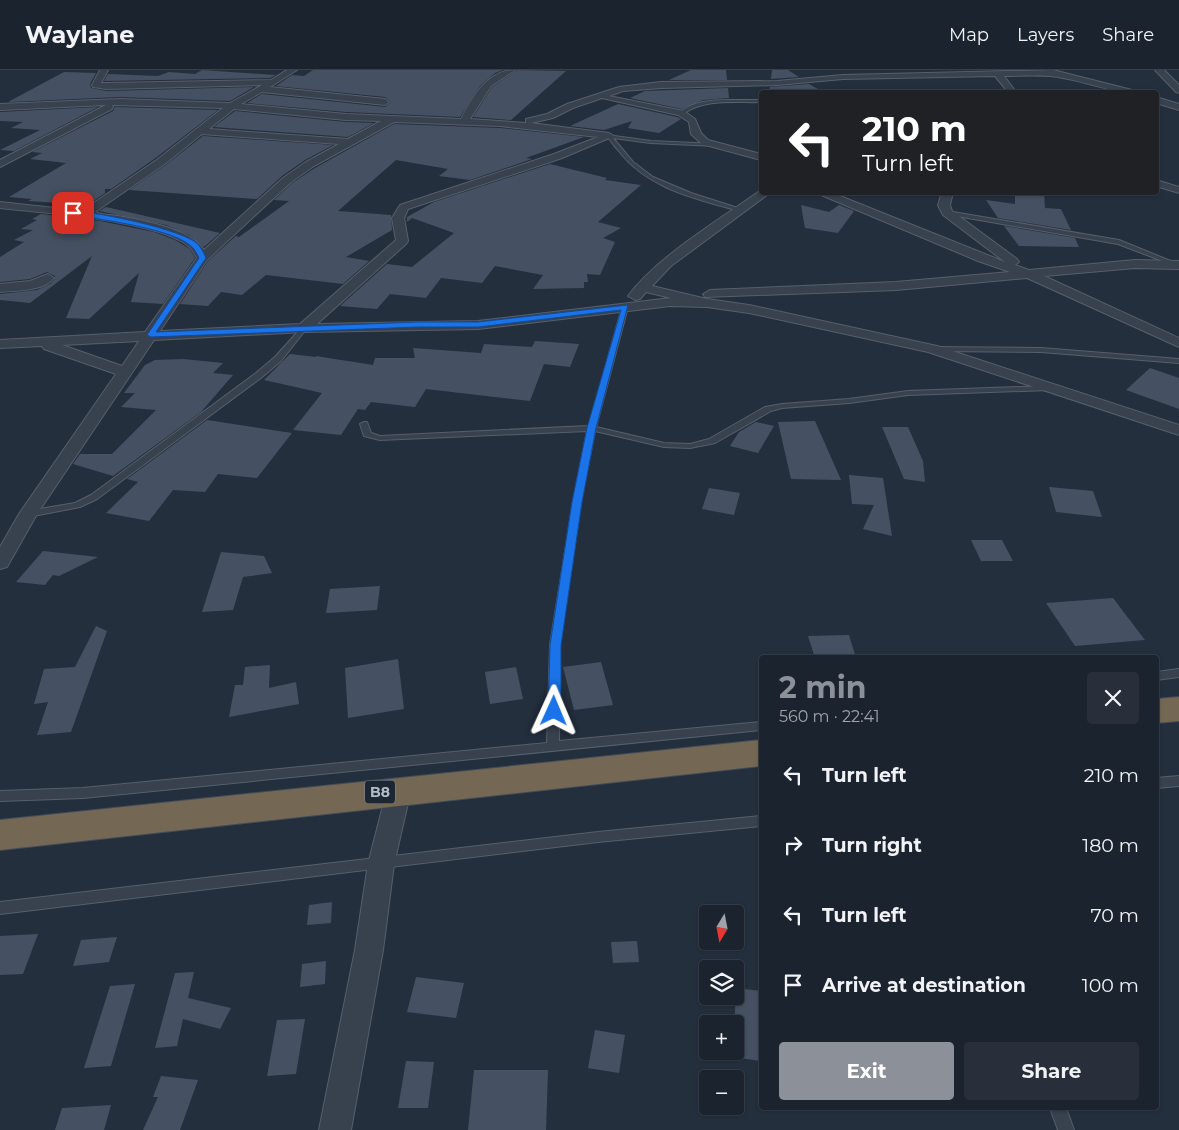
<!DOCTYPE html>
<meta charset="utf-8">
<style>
:root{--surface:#1b232e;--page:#282f3a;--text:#f1f3f6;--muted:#a0a4aa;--line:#39404a;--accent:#8c9099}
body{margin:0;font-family:Montserrat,sans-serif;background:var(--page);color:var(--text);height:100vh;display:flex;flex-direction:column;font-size:19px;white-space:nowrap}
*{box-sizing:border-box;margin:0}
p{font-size:16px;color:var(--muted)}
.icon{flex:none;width:28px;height:28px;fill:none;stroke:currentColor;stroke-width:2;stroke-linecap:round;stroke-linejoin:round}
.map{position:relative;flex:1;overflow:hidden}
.drawer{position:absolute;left:759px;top:585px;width:400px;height:455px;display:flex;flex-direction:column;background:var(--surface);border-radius:5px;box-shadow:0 1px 4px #0004,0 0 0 1px var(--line)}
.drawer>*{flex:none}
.guide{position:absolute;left:759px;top:20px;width:400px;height:105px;border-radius:5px;box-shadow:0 1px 4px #0004,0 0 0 1px var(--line);background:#202124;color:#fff;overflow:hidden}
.needle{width:32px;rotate:190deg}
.tools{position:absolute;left:699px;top:835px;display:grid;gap:10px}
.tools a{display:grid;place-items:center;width:45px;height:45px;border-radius:5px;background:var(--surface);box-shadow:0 1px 4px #0004,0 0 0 1px var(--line);font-size:25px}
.pin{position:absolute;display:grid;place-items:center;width:42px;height:42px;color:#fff;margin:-21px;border-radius:10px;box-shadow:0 2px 8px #0006}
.me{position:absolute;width:55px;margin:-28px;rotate:1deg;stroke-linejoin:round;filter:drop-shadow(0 0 4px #0008)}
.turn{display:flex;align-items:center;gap:18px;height:105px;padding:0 20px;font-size:22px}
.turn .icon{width:65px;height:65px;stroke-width:2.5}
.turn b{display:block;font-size:35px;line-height:42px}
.round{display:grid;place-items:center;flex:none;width:52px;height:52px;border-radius:5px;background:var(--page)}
.overview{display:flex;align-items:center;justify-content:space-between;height:85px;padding:0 20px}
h1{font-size:30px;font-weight:700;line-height:38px;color:var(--accent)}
.primary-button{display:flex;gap:10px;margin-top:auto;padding:10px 20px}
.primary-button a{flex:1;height:58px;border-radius:5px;background:var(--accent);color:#fff;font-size:20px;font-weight:700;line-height:58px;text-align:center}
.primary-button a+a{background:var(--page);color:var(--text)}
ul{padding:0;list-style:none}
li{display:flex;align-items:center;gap:15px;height:70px;padding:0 20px}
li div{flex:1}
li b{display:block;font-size:19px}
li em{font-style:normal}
header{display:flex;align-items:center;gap:30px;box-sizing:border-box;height:70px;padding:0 25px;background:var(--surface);border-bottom:1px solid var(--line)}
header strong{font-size:24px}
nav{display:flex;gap:28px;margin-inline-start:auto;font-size:18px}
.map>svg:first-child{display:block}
.building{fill:#455162}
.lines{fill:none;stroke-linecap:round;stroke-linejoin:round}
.lane-casing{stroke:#565f6c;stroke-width:2}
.street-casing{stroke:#565f6c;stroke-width:2}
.highway-casing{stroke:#434c59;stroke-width:2}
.lane{fill:#38414e;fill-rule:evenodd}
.street{fill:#38414e;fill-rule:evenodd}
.highway{fill:#746855;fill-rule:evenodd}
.route{fill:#1a73e8;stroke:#114b97}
.labels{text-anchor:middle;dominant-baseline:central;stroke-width:4.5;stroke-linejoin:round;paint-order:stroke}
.shield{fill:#1d2633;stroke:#878f9c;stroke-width:1}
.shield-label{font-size:14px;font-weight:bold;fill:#b4bcc9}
</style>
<header>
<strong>Waylane</strong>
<nav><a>Map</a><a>Layers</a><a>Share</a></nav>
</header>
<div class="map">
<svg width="1179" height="1060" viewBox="0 0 1179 1060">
<rect width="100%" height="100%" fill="#242f3e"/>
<path class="building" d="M202,0L276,5L270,8L104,11L108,4L158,6L169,2L195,4Z
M313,0H503L495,3L481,15L460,47L346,42L247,33L262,24L385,37L391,32L385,27L276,16L292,5L304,6Z
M517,0L566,1L511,50L473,47L492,17Z
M691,0H726L727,10H669Z
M772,0H788L799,7L771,9Z
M64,2L96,3L90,14L91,18L107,21L254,17L230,31L120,27L8,32Z
M809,14L823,22H769L770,17Z
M728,18L729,28L703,30L682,39L630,28L645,21Z
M618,34L677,47L681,49L659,63L628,58L632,51L604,60L570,56Z
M98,37L14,81L0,80L40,60L11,58L23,52L0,51V42Z
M115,37L218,40L157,87L111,119H105V123L82,139L54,136L58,133L28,131L32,129L9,127L66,93L30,89L42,83L32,82L113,41Z
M235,41L346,52L374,53L348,67L214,57Z
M394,54L500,58L584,67L526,88L532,89L470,110L439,106L448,99L396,90L338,141L391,145L392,160L346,187L369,191L343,214L266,205L242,225L221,222L208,236L180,234L208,191L236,166L239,167L289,131L274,130L292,113L315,98Z
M203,66L333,75L305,90L282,106L257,129L129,120L167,94Z
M550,94L607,108L605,110L641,115L598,152L621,158L603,168L615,172L600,205L587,204L588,212H584V218L533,219L543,205L495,196L482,213L441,208L426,228L390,224L377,239L340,236L387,194L412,197L454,163L412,148L407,152V147L434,132Z
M1015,122H1044L1045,138L1061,139L1071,160L998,148L986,130L1015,134Z
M801,135L829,142L839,135L854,141L838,163L805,158Z
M106,137L220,163L204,177L189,165L166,155L99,141Z
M41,144L100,151L154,162L175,170L190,179L195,188L163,234L131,232L139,203L89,249L66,248L92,186L30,233L0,230V224L37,220L50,214L55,209V206L47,202L30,209L0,212V187L24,172L14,170L33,160L21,159L37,150L32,149Z
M1004,156L1075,168L1079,177L1019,176Z
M535,271L579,274L570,297L544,294L530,331L426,319L415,337L371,332L365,340L358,339L341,365L293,360L322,323L264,310L290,284L316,287V286L373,295L375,288H415L413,278L481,283L484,274L532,277Z
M183,289L223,293L213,303L233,305L201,342L113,406L73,394L80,384H112L156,340L121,337L135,323H124L145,295L155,290Z
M1150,298L1179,308V339L1126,320Z
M207,350L292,363L257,408L218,404L205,422L173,420L149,451L106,443L138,412L127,409Z
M815,351L841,410L791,409L778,352Z
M756,352L774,356L758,383L730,376L739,362Z
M882,357H908L923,391L925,412L904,409Z
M849,405L883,408L892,466L863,459L874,435L852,434Z
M1049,417L1093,421L1102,447L1056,442Z
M709,418L740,423L734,445L702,439Z
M971,470H1002L1013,491H981Z
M43,481L98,487L59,506L53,505L45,515L16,512Z
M221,482L264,486L272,503L243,507L233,540L202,542Z
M380,516L377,540L326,543L330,519Z
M1113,528L1145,570L1075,576L1046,533Z
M96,556L107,561L71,662L37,665L48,632L34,634L44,599L75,597Z
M849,565L856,588H815L808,566Z
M398,589L404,639L348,648L345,598Z
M601,592L613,635L574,640L563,597Z
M270,595L269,618L296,612L299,634L229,647L235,615H243L245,597Z
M516,597L523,629L490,634L485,602Z
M332,832L331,853L307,855L309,835Z
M38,864L23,904L0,905V866Z
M117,867L109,892L73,896L81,870Z
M637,871L639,892L613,893L611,872Z
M326,891L325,914L300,917L302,894Z
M194,902L188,928L231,938L220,959L183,949L177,976L155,978L175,903Z
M416,907L464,913L456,948L407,942Z
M135,914L111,996L84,998L110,916Z
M736,918L761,921V991L733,987Z
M305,949L296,1004L267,1006L277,950Z
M595,960L625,965L619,1003L588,998Z
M406,991L434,992L428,1038H398Z
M474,1000H548L546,1060H468Z
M161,1006L198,1010L180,1060H143L158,1027H153Z
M111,1035L104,1060H55L62,1038Z"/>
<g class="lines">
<defs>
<path id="lane" d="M730,30H761V32C735,33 705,28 683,44L679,43C693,31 712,30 730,30Z
M607,65L651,71L718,74L716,76L651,73L613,68L633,92L653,107L691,123L744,140L739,141C694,128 648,119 618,80C614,75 609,70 607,65Z
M947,141L1119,170L1178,194L1173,195L1118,174L945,144L944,143Z
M625,235L628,237L596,357L664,373L690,374L709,369L765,337L782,334L849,329L908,321L1049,316L1053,318L1049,320L908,325L849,333L782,338L771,341L715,373L690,378L664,377L595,361L581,432L560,575L559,671L761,652V660L83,728L0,731V721L83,718L547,673L550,575L573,432L587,361L380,370L364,366L360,354L364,352H367L371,363L380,366L589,356L622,237Z
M304,256L307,258L281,291L262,307L97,429L80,437L28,447L23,444L28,441L75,433L91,425L256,303L275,287L302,257Z
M930,277L1041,278L1179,289V293L1041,282L933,281L929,279Z
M1179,599V607L1156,610V602Z
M1179,706V716L1156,718V708Z
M761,746V756L598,772L0,844V832L598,762Z
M1050,1038H1066L1074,1060H1058Z"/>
<path id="street" d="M100,0H108L101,13H107L271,10L287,0H297L270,17L385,29L389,32L385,35L262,22L241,34L346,44L461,49C473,27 487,0 515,0L491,16L470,49L526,53V49L547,44L567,34L619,17L661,12L777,11L843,5L1053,0L1132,20L1133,22C1109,22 1087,12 1063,8C1044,4 1023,6 1004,6L1016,22H1008L995,6L843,9L777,15L661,18L623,21L609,26L684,41L695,49L701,63L708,70L761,84V90L702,74L691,64L689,52L678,45L602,28L573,38L553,48L531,53L609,63L614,66L562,88L408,139L404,148L408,171L406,174L317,254L478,251L671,228L646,222L640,229L635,230L628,226C658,186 719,150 761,120V122H771L671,196L652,216L707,229L749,235L937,276L1179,355V365L928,282L749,243L707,237L670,236L478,259L304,262L154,270L37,444L7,497L0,499V477L19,444L116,304L44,279L42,276L0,278V270L145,262L197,188C195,185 193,181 191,178C162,150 42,143 0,138V132L82,141L158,89L223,38L112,35L113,37L112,39L0,97V90L106,35L0,40V34L120,29L230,33L262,15L107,19L93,17L92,15ZM234,39L346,50L381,51L348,69L209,59ZM394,52L500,56L598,67L554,84L400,135L392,148L396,170L300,254L160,261L207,190L291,112L314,96ZM202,64L339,74L306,92L283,108L204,180C189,158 144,151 118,146C111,145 102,145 95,142L166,93ZM139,271L122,296L62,275Z
M1155,0H1164L1179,15V23L1176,22Z
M1156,27L1179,34V40L1156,33Z
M1156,110L1179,117V123L1156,116Z
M814,122H830L1005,192L943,145L938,135L942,122H953L950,135L952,141L1017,189L1019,192L1015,195L1029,200L1135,190L1179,191V199L1135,198L1044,206L1179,268V277L1027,208L896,220L705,227L703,224L710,220L896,212L1010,202L978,191Z
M48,204L54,208C42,222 17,220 0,222V214L30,211Z
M399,710L408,713L411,720L394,794L383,880L351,1060H319L355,880L368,794L387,720L390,713Z"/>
<path id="highway" d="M1179,627V651L1156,653V629Z
M761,670V696L0,780V750Z"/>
</defs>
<use href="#lane" class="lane-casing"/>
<use href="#street" class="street-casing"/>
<use href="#highway" class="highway-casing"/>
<use href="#lane" class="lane"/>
<use href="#street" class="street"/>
<use href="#highway" class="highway"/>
</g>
<path class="route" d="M70,141C91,140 184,160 198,174C201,178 204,183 206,188L156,262L418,252H478L628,235L596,358L582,432L561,575V641L559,644H550L548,641L550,575L572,432L587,358L621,240L478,257H418L151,267L147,265L199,188C197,184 195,180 193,178C177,159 98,149 73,145L70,144Z"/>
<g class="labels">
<rect class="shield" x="365" y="710.5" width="30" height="23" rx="4"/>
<g class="shield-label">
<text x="380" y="722">B8</text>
</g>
</g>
</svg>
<div class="tools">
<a><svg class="needle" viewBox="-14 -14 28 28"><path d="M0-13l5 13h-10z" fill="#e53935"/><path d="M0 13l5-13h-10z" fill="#a0a4aa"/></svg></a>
<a><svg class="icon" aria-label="layers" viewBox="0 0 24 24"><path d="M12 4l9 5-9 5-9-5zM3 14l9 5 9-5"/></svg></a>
<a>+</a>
<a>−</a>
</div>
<div class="pin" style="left:73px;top:143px;background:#d93025"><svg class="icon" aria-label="arrive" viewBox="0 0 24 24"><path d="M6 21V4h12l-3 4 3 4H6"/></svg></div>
<svg class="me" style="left:554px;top:641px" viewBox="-20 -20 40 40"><path d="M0-17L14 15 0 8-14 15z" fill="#1a73e8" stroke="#fff" stroke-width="4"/></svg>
<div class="guide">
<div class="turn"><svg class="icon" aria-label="left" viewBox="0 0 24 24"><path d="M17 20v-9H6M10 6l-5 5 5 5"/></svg><div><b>210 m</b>Turn left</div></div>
</div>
<section class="drawer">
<div class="overview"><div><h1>2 min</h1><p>560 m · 22:41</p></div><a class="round"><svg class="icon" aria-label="close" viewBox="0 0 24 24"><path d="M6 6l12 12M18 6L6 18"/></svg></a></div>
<ul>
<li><svg class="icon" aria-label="left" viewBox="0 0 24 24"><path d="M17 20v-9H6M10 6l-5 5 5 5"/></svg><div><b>Turn left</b></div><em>210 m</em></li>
<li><svg class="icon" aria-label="right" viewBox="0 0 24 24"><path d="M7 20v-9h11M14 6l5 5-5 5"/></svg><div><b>Turn right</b></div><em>180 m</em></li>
<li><svg class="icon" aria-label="left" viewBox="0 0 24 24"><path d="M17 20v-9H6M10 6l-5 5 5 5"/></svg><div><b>Turn left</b></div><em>70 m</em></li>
<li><svg class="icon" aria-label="arrive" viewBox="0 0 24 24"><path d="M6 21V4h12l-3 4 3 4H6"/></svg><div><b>Arrive at destination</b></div><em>100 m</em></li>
</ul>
<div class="primary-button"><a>Exit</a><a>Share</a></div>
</section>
</div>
